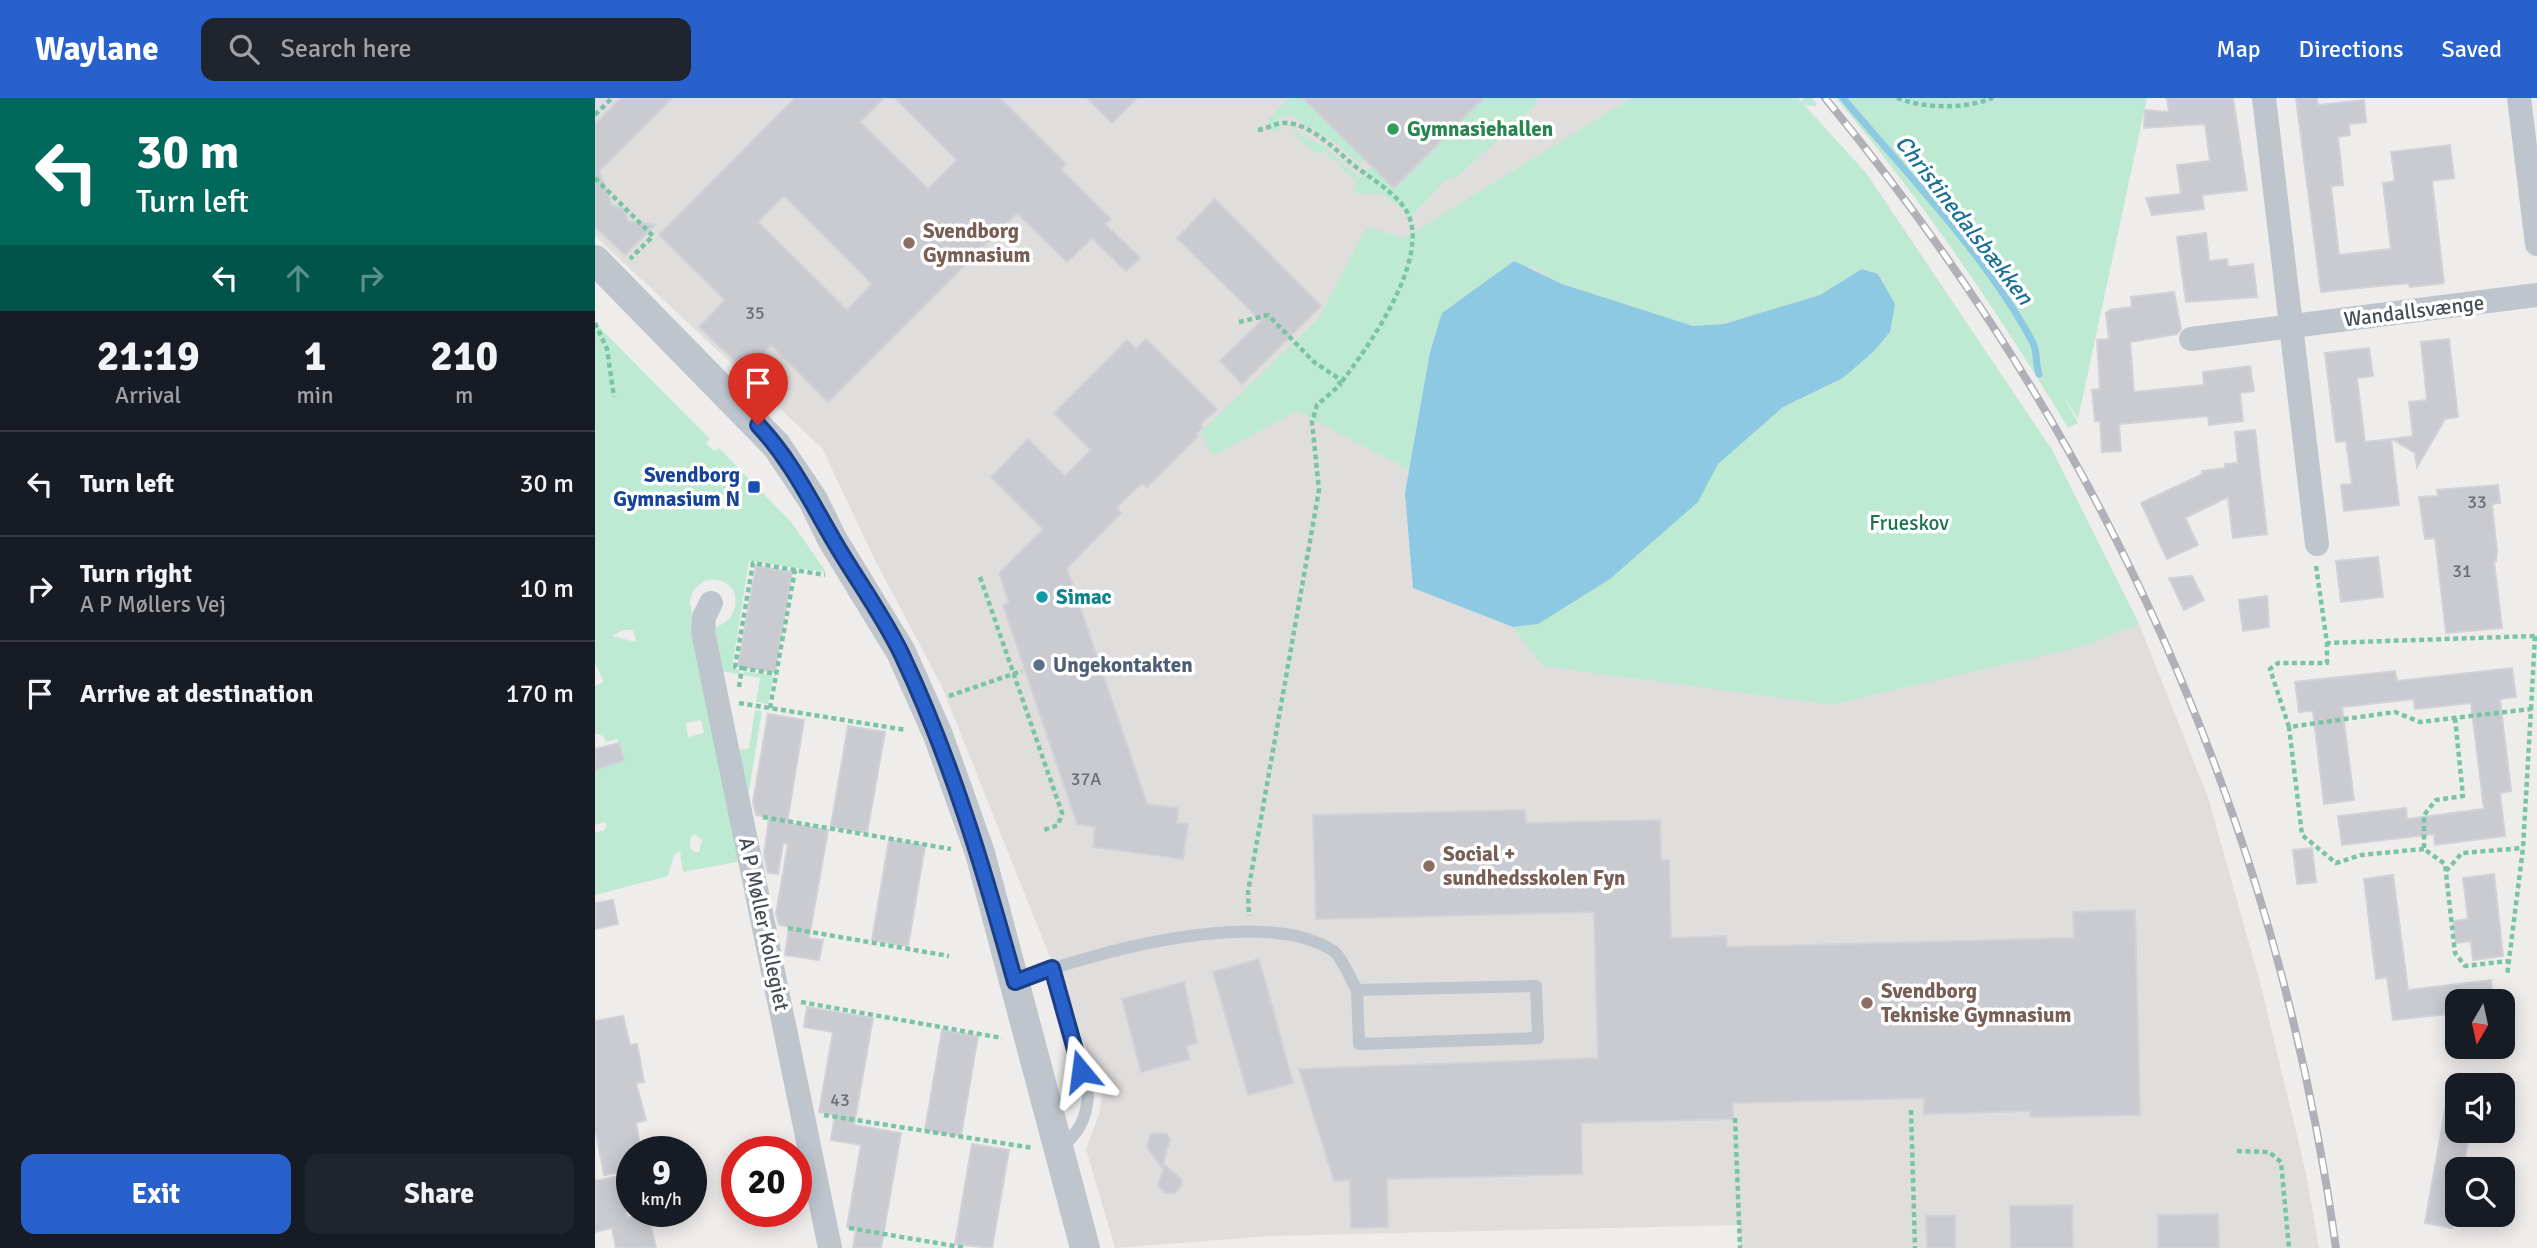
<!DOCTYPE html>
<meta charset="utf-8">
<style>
:root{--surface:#171b24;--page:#20242c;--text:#f1f3f6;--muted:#9ea1a6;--line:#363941;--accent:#2961cc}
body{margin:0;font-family:Signika,sans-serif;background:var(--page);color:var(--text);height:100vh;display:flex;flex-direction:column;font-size:26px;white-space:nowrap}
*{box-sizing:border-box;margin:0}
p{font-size:23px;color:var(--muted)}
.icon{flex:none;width:38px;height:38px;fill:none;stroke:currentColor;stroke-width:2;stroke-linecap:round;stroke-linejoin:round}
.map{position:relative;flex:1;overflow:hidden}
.side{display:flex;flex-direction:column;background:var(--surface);width:595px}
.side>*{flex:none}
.top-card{background:#00695c;color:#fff;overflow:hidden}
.needle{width:46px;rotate:189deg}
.fabs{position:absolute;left:1850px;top:891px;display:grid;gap:14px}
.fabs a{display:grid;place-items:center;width:70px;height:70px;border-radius:14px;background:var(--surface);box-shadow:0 4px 18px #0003;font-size:35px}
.speed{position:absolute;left:21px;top:1038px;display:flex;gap:14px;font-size:35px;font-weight:700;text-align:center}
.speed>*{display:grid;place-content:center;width:91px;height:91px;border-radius:50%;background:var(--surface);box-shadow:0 4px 18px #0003;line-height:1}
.speed small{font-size:18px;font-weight:400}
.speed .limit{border:10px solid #d22;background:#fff;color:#111}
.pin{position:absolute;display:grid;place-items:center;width:60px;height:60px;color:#fff;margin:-72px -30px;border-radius:50% 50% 50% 0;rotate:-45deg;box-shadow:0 0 7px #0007}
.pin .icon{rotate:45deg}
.me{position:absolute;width:77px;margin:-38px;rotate:344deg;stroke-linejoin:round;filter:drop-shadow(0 0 5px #0008)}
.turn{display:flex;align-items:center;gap:24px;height:147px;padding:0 21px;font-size:32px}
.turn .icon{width:91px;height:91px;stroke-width:2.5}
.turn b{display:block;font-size:49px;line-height:60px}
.lanes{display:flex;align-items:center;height:66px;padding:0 21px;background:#0003;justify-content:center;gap:35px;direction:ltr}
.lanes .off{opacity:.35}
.eta{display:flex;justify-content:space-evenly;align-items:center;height:119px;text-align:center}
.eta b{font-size:42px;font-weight:700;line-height:49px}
.primary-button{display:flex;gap:14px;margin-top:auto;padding:14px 21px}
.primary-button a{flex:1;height:80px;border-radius:14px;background:var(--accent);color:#fff;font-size:28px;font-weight:700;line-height:80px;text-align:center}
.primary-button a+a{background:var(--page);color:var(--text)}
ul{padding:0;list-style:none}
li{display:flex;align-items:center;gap:21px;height:105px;padding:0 21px;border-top:2px solid var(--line)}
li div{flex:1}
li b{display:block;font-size:26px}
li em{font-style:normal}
header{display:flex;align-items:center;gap:42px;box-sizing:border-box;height:98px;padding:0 35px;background:var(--accent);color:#fff}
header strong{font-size:33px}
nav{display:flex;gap:38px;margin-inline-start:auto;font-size:24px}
.search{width:490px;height:63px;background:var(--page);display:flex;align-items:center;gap:18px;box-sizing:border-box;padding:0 24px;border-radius:14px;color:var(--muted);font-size:26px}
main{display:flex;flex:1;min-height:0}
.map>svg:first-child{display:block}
.education{fill:#e0dedd}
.green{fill:#beead3;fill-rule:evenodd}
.water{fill:#8ec9e3}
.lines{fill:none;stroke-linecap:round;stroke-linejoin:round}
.stream{stroke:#8ec9e3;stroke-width:7}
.building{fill:#cacbd1;stroke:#d1d2d7;stroke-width:2;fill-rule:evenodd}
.path{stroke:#79c4a6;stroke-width:4.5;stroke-dasharray:5 3.5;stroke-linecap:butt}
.service{stroke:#bec5cd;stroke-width:12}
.minor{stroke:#bec5cd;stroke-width:24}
.tertiary{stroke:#bec5cd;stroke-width:30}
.rail-casing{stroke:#afb1b6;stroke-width:8}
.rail{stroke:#fff;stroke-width:5;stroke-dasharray:16;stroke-linecap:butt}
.route-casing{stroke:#1b3f85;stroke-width:18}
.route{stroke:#2961cc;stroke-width:12}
.leisure-dot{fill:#2e9e5b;stroke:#fff;stroke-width:2.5}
.education-dot{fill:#8d6e63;stroke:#fff;stroke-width:2.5}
.transit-dot{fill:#1a4fb4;stroke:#fff;stroke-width:2.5}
.culture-dot{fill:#0f9aa8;stroke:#fff;stroke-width:2.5}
.service-dot{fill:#5c6f8a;stroke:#fff;stroke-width:2.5}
.labels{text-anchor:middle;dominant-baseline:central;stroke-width:7;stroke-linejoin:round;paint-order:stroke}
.number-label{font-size:18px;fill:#676d76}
.leisure-label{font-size:21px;font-weight:bold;fill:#27864d;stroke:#fff;text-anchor:start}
.education-label{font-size:21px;font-weight:bold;fill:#785e54;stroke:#fff;text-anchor:start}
.street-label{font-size:21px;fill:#464e58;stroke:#fff}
.transit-label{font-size:21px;font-weight:bold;fill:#164399;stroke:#fff;text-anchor:end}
.park-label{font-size:21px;fill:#1e7250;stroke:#fff}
.culture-label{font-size:21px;font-weight:bold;fill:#0d838f;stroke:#fff;text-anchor:start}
.service-label{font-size:21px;font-weight:bold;fill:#4e5e75;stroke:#fff;text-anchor:start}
.water-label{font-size:23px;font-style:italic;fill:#197198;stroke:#fff}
</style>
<header>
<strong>Waylane</strong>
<div class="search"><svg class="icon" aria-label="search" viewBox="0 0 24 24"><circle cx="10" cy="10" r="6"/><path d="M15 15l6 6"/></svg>Search here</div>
<nav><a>Map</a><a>Directions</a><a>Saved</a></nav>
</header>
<main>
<section class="side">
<div class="top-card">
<div class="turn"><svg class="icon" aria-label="left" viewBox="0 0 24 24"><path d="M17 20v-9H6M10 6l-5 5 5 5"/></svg><div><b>30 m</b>Turn left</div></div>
<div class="lanes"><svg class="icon" aria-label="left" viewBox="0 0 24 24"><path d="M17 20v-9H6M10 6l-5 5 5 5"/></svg><svg class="icon off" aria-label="ahead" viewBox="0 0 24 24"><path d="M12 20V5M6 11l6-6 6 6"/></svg><svg class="icon off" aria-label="right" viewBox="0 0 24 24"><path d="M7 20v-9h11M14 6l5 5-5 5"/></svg></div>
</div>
<div class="eta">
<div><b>21:19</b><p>Arrival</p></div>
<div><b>1</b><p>min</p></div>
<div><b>210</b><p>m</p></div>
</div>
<ul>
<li><svg class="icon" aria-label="left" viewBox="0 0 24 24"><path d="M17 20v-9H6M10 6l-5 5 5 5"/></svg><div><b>Turn left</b></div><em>30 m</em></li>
<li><svg class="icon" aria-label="right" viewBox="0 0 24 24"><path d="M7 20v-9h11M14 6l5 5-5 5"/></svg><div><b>Turn right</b><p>A P Møllers Vej</p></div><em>10 m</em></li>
<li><svg class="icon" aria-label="arrive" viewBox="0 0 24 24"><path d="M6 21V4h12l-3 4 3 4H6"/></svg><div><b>Arrive at destination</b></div><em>170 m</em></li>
</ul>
<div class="primary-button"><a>Exit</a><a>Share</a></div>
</section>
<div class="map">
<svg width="1942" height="1150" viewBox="0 0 1942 1150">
<rect width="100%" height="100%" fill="#efedec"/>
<path class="education" d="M0,0H1203L1271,75L1457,352L1544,526L1613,699L1666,888L1711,1075L1724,1150H1145L1144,1127L676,1138L520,1150L491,1051L504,1016L508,992L347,589L279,460L227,350L0,138Z"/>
<path class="green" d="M694,0H708L770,61L765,66L737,43L695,17L683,20L685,29L680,35L675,30L673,19L675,20Z
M889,0H944L939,9L863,78L852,81L815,120L807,110L787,96H763L759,90L762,83L745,69L744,63H737L729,53L720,56L694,30L730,49L765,80L777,68L799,90Z
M1036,0H1203L1207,4L1208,0H1217L1222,6L1220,8L1209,7L1271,75L1457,352L1544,526L1488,548L1236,607L947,568L918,529L943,526L1103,404L1122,366L1188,309L1248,280L1295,234L1289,182L1283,176L1268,171L1225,197L1129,226L1098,228L967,186L936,168L847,216L835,254L814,372L702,313L618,358L606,334L723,221L772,129L809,140Z
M1241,0H1552L1483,321L1469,298L1483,325L1473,330C1403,214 1328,103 1241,0Z
M0,225L115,341L111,345L119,353L124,350L156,383L153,387L161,395L165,392L197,425L231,474L154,463L137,570L145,572L144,576L124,573L116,531C135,525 144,514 139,493C125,473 97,480 95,505L147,763L88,774L85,753L79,757L73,778L0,797V734L8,733L12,727L10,724L0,727V672L29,662L22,641L11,644L8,638L0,635V588L9,584L0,565ZM28,532H38L41,544L17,538ZM106,622L109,635L93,639L91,625ZM100,736L107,742L104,754H99L95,749L96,739Z
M149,573L178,578L173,606L161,604L165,580L148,577Z
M160,612L167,613L151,711L140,653L154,650Z"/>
<path class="water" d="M919,163L967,186L1098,228L1129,226L1225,197L1267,171L1283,176L1300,206L1295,234L1278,254L1248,280L1188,309L1123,366L1103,404L1015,481L943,526L918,529L818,490L810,395L835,254L847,215Z"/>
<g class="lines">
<path class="stream" d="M1248,0C1311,75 1392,158 1438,245C1443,255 1440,266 1444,276"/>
</g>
<path class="building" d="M26,0H77L4,73L17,107L29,111L33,123L60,127L30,157L0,129V26Z
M200,0H289L265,24L333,91L362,62L300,0H405L471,66L466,71L516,121L510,126L545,160L531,173L497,140L472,164L422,115L233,304L176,247L152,274L104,229L130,202L64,137ZM189,98L277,186L252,212L163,124Z
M492,0H542L517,25Z
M708,0H889L799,90Z
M1572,0H1638L1652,92L1607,97L1609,111L1557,117L1551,100L1586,96L1582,67L1615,63L1610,26L1549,30L1550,12L1574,14Z
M1701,0H1722L1723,7L1769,2L1771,24L1754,26L1755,37L1743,39L1748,87L1736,88L1744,157L1796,151L1788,85L1800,83L1796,54L1855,47L1859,80L1837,83L1849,185L1815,189L1814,185L1726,194Z
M620,101L726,208L647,286L625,263L666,223L582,140Z
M1611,135L1614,163L1632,161L1633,169L1658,166L1662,199L1591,204L1582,139Z
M1579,194L1586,231L1582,236L1535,244L1539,294L1609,287L1608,274L1655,268L1659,293L1645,295L1648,323L1614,327L1613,318L1524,326L1526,353L1507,354L1505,323H1500L1497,292L1505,291L1502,242L1514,241L1511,215L1515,212L1537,209L1536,199Z
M551,241L622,311L605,327L607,330L601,336L603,338L552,389L547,385L521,410L526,415L472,470L552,706L583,710L582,725L593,726L588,761L498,749L500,729L482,726L408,507L414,505L404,475L448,431L396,379L433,341L470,378L496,352L459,315L532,242L541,251Z
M1854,241L1863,319L1850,321L1822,369L1820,355L1797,341L1818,338L1814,304L1832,302L1826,244Z
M1774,250L1778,278L1762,280L1770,344L1796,341L1804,407L1749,413L1746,387L1757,386L1751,343L1741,344L1730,255Z
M1660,332L1672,436L1638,440L1633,399L1590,420L1603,447L1572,461L1546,405L1608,376L1607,373L1630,370V366L1643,365L1640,334Z
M1903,387L1905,405L1897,406L1902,453L1901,463H1899L1907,530L1851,535L1840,440L1830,441L1824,399L1843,398L1842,392Z
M1783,459L1788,499L1746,504L1741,463Z
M161,468L197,474L180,574L143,568Z
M1597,478L1609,502L1589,512L1574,480Z
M1672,498L1674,529L1648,533L1644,502Z
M1917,570L1921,599L1905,601L1916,693L1905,695L1910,738L1840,747L1839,736L1747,747L1743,718L1811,710L1812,721L1889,711L1876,605L1820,611L1819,601L1747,609L1759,702L1729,706L1718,613L1704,614L1700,584L1800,573L1802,583Z
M173,616L209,622L192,725L233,732L214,840L228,842L224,862L190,857L194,829L184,827L181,816L193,746L188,745L183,776L173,775L169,757L174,719L161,717L158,704Z
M253,628L290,634L272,735L236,728Z
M24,645L29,662L0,672V651Z
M930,712L931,725L1065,722L1066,762H1074L1076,840L1131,838L1132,849L1479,840L1478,814L1540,812L1545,1017L1435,1019V1013L1329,1016V1000L1138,1005V1021L986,1025L987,1076L792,1081L793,1129L756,1130L755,1082L739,1083L704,971L1003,960L999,814L721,821L718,717Z
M294,742L330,748L313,848L277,842Z
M1717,750L1721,784L1702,786L1698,752Z
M1899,776L1908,858L1878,862L1876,843L1861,845L1858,823L1873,821L1868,780Z
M1798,777L1813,892L1896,882L1898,903H1862V915L1798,922L1792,879L1781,881L1769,781Z
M18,802L23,826L0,831V805Z
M664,861L698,985L653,997L618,874Z
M589,884L602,945L591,948L595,961L546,974L527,901Z
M212,909L278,920L259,1027L306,1035L286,1150H258L261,1131L252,1129L266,1047L236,1042L240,1017L224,1014L238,934L209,929Z
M28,918L35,947L42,946L49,984L41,985L51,1022L41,1025L46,1054H37V1072L9,1077L0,1029V923Z
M347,932L383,938L366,1038L330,1032Z
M1852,1001L1862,1002V1042L1873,1043L1868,1071L1862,1070V1098L1857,1130L1830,1125Z
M560,1035L572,1036L575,1041L567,1070L552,1049L555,1037Z
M377,1046L414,1052L397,1150L360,1146Z
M570,1067L586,1081L587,1087L580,1095H570L563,1087Z
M25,1078L32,1120L53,1115L61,1150H21L17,1130L0,1134V1083Z
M1477,1107L1478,1150H1416L1415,1108Z
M1623,1116L1624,1150H1563V1117Z
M1331,1118H1360V1150H1332Z"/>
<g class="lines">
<path class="path" d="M1302,0C1332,11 1368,11 1398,0
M0,17L17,0
M663,32C672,31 680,25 689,25C713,24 739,50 756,65C773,79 801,94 812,114C837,160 772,251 745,286
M0,80L58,138L35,161
M644,224L673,217L719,264L743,280L745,287L722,307L717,324L724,392L653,794L654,818
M0,225L12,251L19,299
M1721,468L1732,545L1940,538
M385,479L467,715L463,727L449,732
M147,570L181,576
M144,589L147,570L140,569L158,465L230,477
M354,598L427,573
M144,605L311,632
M175,610L200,472
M1936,611L1940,538
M1860,620L1868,698L1841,702L1829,717V751L1850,766L1860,855L1870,868L1914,863
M1694,629L1675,571L1683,565H1732V546
M168,719L356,751
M1829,751L1766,757L1741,765L1707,737L1694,629L1800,614L1825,624L1936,611L1928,750L1912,878
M1851,773L1867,755L1928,750
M193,830L354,858
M206,904L407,940
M1316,1012L1320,1150
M229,1017L438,1050
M1140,1020L1145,1150
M1642,1053L1674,1054L1686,1064L1694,1150
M254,1130L371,1150"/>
<path class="service" d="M457,870L493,998C491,1023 483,1034 466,1051
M420,884C495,855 664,807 737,852C747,858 755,881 762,892L941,888L943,940L764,946L762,892"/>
<path class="minor" d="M1669,0L1722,446
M1924,0L1942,146
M1596,241L1942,197
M116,505L109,519L108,534L235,1150"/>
<path class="tertiary" d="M0,162L181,347L218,402L237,441L306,554L343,637L385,755L490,1150"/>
<defs>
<path id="rail" d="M1230,0C1508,337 1681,716 1741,1150"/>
</defs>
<use href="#rail" class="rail-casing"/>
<use href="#rail" class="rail"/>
</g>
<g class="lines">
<defs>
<path id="route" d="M163,327C196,362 215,402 239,443C261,481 288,517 307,557C357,663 389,772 420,884L457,870L486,973"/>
</defs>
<use href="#route" class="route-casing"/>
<use href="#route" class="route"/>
</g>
<circle class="leisure-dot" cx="798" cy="31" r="7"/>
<g class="education-dot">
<circle cx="314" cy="145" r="7"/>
<circle cx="834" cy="768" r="7"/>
<circle cx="1272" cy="905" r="7"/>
</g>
<rect class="transit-dot" x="152" y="382" width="14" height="14" rx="3.5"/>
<circle class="culture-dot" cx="447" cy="499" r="7"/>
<circle class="service-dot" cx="444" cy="567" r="7"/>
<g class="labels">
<g class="number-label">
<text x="160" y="215">35</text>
<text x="1882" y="404">33</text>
<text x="1867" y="473">31</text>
<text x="491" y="681">37A</text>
<text x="245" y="1002">43</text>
</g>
<g class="leisure-label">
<text x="812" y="31">Gymnasiehallen</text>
</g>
<g class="education-label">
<text x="328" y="133">Svendborg<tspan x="328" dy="24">Gymnasium</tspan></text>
<text x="848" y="756">Social +<tspan x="848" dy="24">sundhedsskolen Fyn</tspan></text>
<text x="1286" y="893">Svendborg<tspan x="1286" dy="24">Tekniske Gymnasium</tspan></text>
</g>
<g class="street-label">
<text transform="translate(1819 213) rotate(-7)">Wandallsvænge</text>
<text transform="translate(169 826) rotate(78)">A P Møller Kollegiet</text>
</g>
<g class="transit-label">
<text x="145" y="377">Svendborg<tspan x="145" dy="24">Gymnasium N</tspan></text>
</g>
<g class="park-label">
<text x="1314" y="425">Frueskov</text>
</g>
<g class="culture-label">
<text x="461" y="499">Simac</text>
</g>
<g class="service-label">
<text x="458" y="567">Ungekontakten</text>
</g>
<g class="water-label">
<text transform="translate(1369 122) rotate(52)">Christinedalsbækken</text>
</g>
</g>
</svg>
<div class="fabs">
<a><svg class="needle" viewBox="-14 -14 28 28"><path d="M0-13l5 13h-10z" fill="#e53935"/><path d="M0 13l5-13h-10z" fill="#9ea1a6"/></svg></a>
<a><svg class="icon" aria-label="sound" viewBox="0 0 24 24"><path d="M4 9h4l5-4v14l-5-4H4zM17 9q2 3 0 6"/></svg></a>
<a><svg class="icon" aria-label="search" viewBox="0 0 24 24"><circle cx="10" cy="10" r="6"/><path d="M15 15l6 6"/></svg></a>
</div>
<div class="speed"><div>9<small>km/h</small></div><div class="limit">20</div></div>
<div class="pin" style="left:163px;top:327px;background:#d93025"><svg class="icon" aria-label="arrive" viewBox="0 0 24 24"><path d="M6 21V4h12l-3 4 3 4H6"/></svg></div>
<svg class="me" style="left:486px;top:973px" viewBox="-20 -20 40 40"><path d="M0-17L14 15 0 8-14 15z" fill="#2961cc" stroke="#fff" stroke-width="4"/></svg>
</div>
</main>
